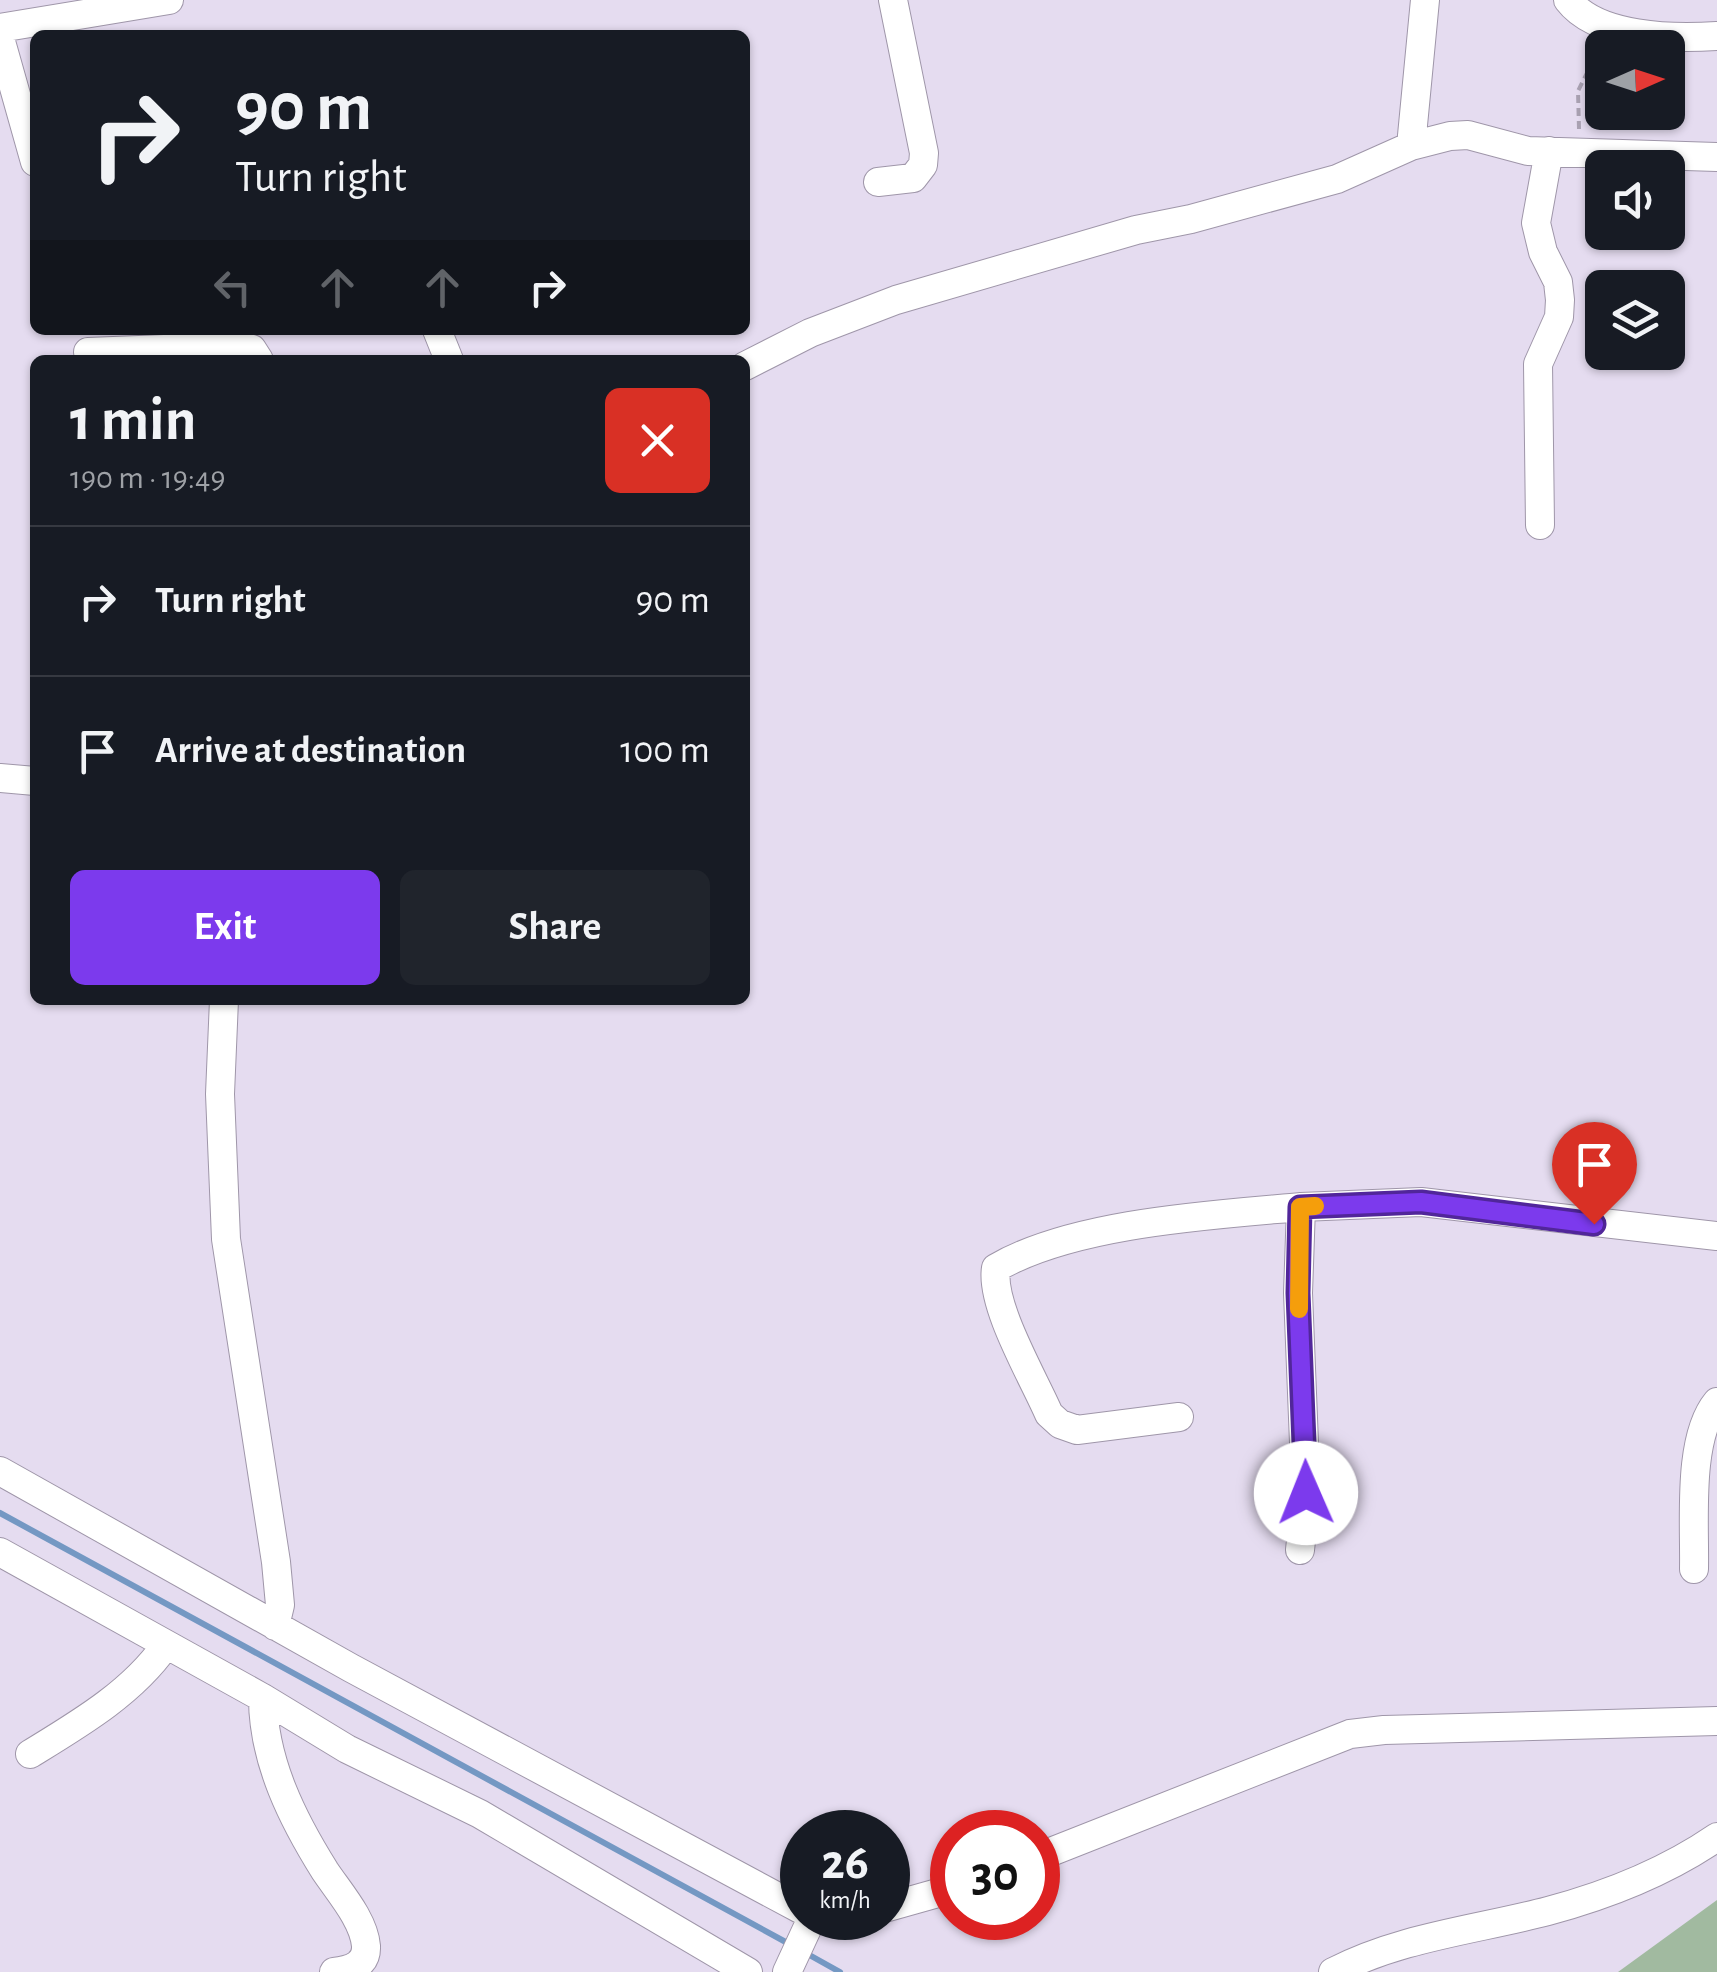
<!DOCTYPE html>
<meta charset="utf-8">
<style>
:root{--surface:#171b24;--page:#20242c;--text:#f1f3f6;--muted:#9ea1a6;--line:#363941;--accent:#7c3aed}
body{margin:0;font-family:"Alegreya Sans",sans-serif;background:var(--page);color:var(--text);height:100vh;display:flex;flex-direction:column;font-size:38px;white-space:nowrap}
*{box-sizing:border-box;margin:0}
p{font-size:32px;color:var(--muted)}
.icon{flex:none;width:55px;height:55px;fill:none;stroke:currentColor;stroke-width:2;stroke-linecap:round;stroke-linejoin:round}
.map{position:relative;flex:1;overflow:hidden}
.panel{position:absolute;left:30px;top:355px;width:720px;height:650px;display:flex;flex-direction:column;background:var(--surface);border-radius:15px;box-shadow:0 2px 8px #0004}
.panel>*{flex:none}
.banner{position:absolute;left:30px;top:30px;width:720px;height:305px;border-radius:15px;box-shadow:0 2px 8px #0004;background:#171b24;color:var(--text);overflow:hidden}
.needle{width:65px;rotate:87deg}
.fabs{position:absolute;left:1585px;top:30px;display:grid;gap:20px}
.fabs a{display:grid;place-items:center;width:100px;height:100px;border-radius:15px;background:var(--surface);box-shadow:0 2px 8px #0004;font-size:50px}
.speed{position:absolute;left:780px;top:1810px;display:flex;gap:20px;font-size:50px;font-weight:700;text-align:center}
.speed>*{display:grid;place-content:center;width:130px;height:130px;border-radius:50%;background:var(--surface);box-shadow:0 2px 8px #0004;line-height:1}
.speed small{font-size:25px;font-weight:400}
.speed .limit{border:15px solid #d22;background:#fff;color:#111}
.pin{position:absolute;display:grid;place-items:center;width:85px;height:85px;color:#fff;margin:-102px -42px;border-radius:50% 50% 50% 0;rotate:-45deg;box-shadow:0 0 10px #0007}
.pin .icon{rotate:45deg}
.me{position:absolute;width:110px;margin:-55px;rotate:359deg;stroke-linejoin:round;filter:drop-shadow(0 0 8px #0008)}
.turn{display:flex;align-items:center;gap:35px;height:210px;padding:0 40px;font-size:45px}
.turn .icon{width:130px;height:130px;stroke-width:2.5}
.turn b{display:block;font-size:70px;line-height:85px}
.lanes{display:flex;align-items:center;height:95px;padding:0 40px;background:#0003;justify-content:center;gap:50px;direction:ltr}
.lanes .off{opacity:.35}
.round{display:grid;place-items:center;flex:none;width:105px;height:105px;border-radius:15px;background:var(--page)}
.headline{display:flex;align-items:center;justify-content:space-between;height:170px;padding:0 40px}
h1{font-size:60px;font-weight:600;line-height:75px}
.action{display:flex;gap:20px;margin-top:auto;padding:20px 40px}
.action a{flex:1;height:115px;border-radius:15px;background:var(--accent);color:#fff;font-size:40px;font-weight:600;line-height:115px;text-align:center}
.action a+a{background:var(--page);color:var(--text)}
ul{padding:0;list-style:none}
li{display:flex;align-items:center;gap:30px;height:150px;padding:0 40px;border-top:2px solid var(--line)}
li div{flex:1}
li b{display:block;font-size:38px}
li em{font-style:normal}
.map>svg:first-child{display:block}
.green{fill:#a1baa0}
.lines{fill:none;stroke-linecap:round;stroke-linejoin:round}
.stream{stroke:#7498c3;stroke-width:6}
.minor-casing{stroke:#9f96a9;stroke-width:30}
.path{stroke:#aaa2b3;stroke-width:4;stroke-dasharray:8 5;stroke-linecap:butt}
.minor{stroke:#fff;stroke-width:28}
.route-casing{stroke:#51269a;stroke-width:25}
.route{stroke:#7c3aed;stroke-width:18}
.slow{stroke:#f59e0b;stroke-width:18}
</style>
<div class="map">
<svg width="1717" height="1972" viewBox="0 0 1717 1972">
<rect width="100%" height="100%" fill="#e5dcf0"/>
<path class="green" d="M1717,1900V1972H1618Z"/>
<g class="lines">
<path class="stream" d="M0,1513L793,1946
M804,1952L840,1972"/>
<defs>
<path id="minor" d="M1568,0C1597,38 1674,39 1717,36
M0,28L169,0
M0,38L35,162
M1411,146L1425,0
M878,182L913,178L923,165L924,153L893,0
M437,330L449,360
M88,352L241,346L252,349L259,360
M745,366L810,333L896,300L1136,230L1191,219L1337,179L1411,146L1450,136L1468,135L1528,151L1717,157
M1540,525L1538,364L1559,317L1560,300L1558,282L1543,252L1536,223L1549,151
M0,778L35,781
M224,1000L220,1094L226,1239L276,1562L280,1605L275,1626
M1179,1417L1077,1430L1060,1424L1049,1414C1033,1377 990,1305 996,1268C1073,1223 1211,1215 1301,1207
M0,1471L351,1668L802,1910
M1300,1550L1306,1493L1298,1293L1301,1207L1421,1202L1717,1236
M0,1552L263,1698L347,1749L480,1814L748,1972
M1694,1569C1695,1522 1687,1438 1717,1402
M263,1698C263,1761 293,1820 325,1871C339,1892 364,1920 366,1946C367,1965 350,1970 334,1972
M30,1754C79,1724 132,1693 165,1646
M1038,1857L1350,1734L1384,1730L1717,1721
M888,1907L952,1889
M787,1972L812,1918
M1333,1972C1401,1937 1475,1930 1548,1911C1608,1895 1666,1872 1717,1837"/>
</defs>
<use href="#minor" class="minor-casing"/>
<path class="path" d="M1579,129L1578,91L1599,49"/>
<use href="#minor" class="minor"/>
</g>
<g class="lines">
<defs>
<path id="route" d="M1306,1493L1298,1293L1300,1207L1421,1202L1594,1224"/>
</defs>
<use href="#route" class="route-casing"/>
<use href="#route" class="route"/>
<path class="slow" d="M1299,1309L1300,1207L1315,1206"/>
</g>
</svg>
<div class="fabs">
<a><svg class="needle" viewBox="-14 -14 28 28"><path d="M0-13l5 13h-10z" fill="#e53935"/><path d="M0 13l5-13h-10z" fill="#9ea1a6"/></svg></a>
<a><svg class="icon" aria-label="sound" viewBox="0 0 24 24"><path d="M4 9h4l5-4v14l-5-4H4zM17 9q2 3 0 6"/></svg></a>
<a><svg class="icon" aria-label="layers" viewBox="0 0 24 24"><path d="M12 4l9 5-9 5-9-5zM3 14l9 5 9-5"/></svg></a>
</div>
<div class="speed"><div>26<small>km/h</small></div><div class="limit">30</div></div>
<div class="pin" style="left:1594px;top:1224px;background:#d93025"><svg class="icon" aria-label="arrive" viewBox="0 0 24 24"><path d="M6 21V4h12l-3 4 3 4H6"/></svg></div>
<svg class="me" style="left:1306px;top:1493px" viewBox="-20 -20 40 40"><circle r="19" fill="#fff"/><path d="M0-13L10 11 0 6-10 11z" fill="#7c3aed"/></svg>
<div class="banner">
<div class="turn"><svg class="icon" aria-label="right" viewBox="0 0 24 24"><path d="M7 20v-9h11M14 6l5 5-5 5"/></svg><div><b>90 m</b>Turn right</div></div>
<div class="lanes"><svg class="icon off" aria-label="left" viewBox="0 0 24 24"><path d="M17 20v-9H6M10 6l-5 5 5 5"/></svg><svg class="icon off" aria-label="ahead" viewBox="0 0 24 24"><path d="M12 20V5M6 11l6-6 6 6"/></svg><svg class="icon off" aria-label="ahead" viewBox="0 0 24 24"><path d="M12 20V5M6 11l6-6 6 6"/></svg><svg class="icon" aria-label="right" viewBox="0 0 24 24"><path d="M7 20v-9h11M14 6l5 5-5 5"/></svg></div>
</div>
<section class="panel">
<div class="headline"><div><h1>1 min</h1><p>190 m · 19:49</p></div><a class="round" style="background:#d93025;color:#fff"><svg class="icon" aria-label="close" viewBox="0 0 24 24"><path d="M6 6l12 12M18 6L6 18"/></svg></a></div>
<ul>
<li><svg class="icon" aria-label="right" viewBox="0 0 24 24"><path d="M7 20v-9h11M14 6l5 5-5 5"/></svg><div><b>Turn right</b></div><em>90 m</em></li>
<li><svg class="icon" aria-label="arrive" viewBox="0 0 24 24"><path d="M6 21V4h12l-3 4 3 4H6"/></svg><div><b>Arrive at destination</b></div><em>100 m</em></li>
</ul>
<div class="action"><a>Exit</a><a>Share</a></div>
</section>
</div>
